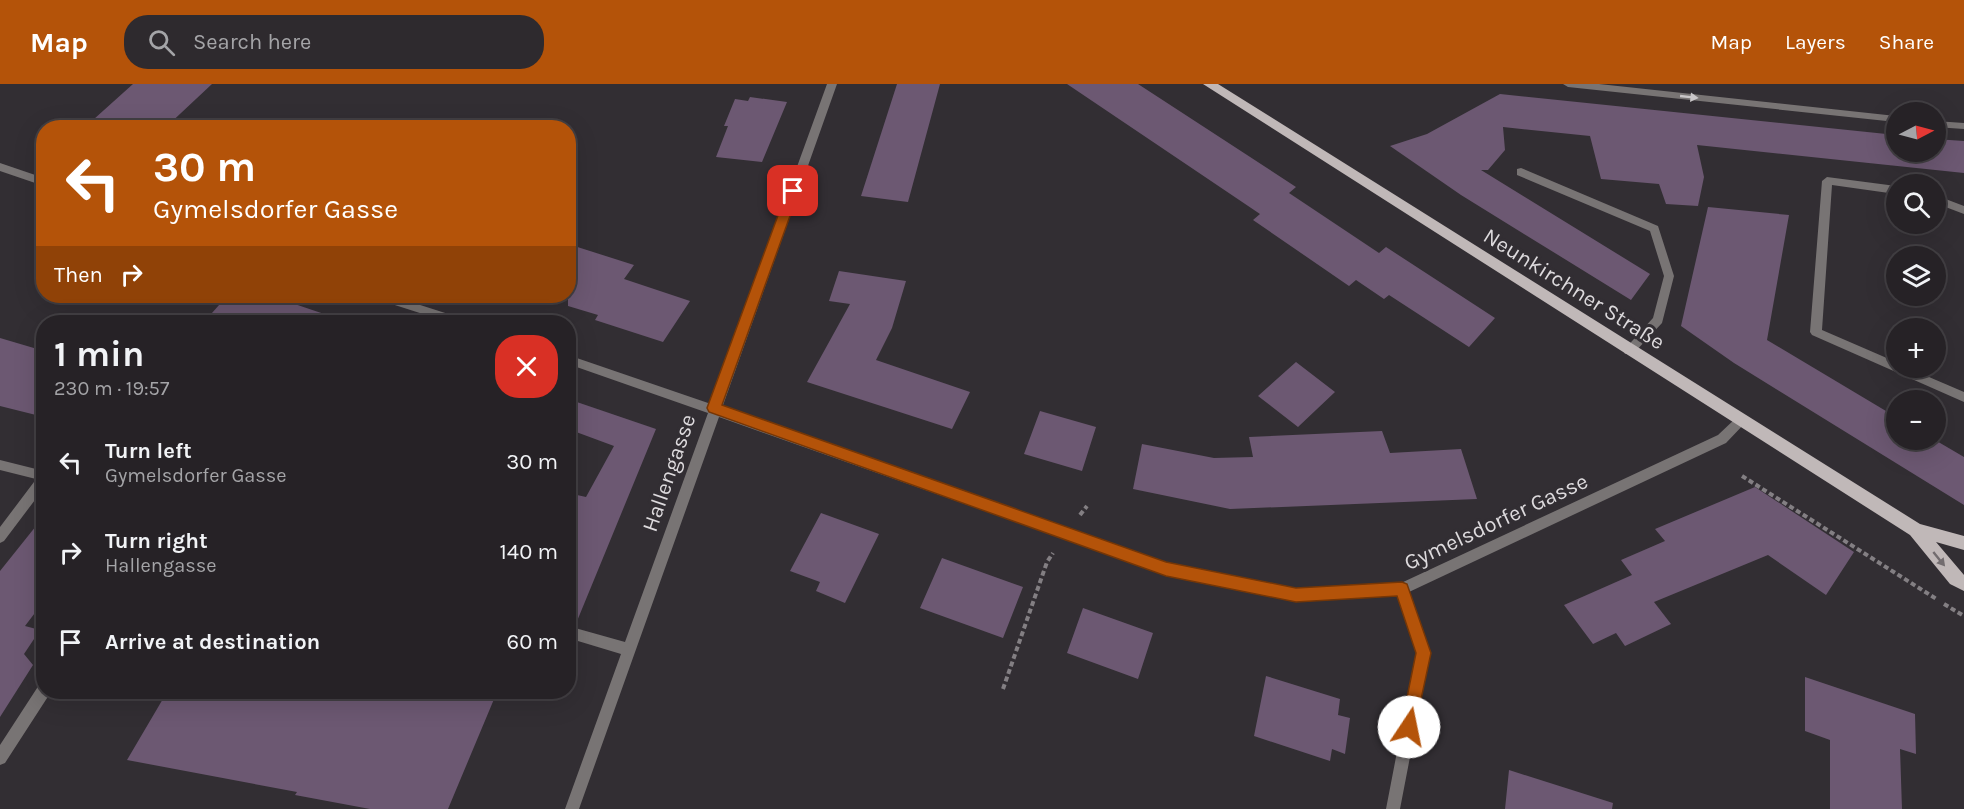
<!DOCTYPE html>
<meta charset="utf-8">
<style>
:root{--surface:#262226;--page:#2e2a2e;--text:#f1f3f6;--muted:#a4a4a7;--line:#423f43;--accent:#b45309}
body{margin:0;font-family:Karla,sans-serif;background:var(--page);color:var(--text);height:100vh;display:flex;flex-direction:column;font-size:22px;white-space:nowrap}
*{box-sizing:border-box;margin:0}
p{font-size:20px;color:var(--muted)}
.icon{flex:none;width:33px;height:33px;fill:none;stroke:currentColor;stroke-width:2;stroke-linecap:round;stroke-linejoin:round}
.map{position:relative;flex:1;overflow:hidden}
.panel{position:absolute;left:36px;top:231px;width:540px;height:384px;display:flex;flex-direction:column;background:var(--surface);border-radius:24px;box-shadow:0 6px 24px #0002,0 0 0 2px var(--line)}
.panel>*{flex:none}
.banner{position:absolute;left:36px;top:36px;width:540px;height:183px;border-radius:24px;box-shadow:0 6px 24px #0002,0 0 0 2px var(--line);background:#b45309;color:#fff;overflow:hidden}
.needle{width:39px;rotate:84deg}
.fabs{position:absolute;left:1886px;top:18px;display:grid;gap:12px}
.fabs a{display:grid;place-items:center;width:60px;height:60px;border-radius:50%;background:var(--surface);box-shadow:0 6px 24px #0002,0 0 0 2px var(--line);font-size:30px}
.pin{position:absolute;display:grid;place-items:center;width:51px;height:51px;color:#fff;margin:-26px;border-radius:12px;box-shadow:0 3px 9px #0006}
.me{position:absolute;width:66px;margin:-33px;rotate:11deg;stroke-linejoin:round;filter:drop-shadow(0 0 4px #0008)}
.turn{display:flex;align-items:center;gap:21px;height:126px;padding:0 18px;font-size:27px}
.turn .icon{width:78px;height:78px;stroke-width:2.5}
.turn b{display:block;font-size:42px;line-height:51px}
.then{display:flex;align-items:center;height:57px;padding:0 18px;background:#0003;gap:12px;font-size:22px}
.round{display:grid;place-items:center;flex:none;width:63px;height:63px;border-radius:24px;background:var(--page)}
.summary{display:flex;align-items:center;justify-content:space-between;height:102px;padding:0 18px}
h1{font-size:36px;font-weight:700;line-height:45px}
ul{padding:0;list-style:none}
li{display:flex;align-items:center;gap:18px;height:90px;padding:0 18px}
li div{flex:1}
li b{display:block;font-size:22px}
li em{font-style:normal}
header{display:flex;align-items:center;gap:36px;box-sizing:border-box;height:84px;padding:0 30px;background:var(--accent);color:#fff}
header strong{font-size:28px}
nav{display:flex;gap:33px;margin-inline-start:auto;font-size:21px}
.search{width:420px;height:54px;background:var(--page);display:flex;align-items:center;gap:15px;box-sizing:border-box;padding:0 21px;border-radius:24px;color:var(--muted);font-size:22px}
.map>svg:first-child{display:block}
.building{fill:#6c5872}
.lines{fill:none;stroke-linecap:round;stroke-linejoin:round}
.path{stroke:#837f83;stroke-width:4;stroke-dasharray:5 3;stroke-linecap:butt}
.service{fill:#787474;fill-rule:evenodd}
.minor{fill:#787474;fill-rule:evenodd}
.primary{fill:#c0b8b8;fill-rule:evenodd}
.oneway{fill:#c9c6c8}
.oneway2{fill:#726c6f}
.route{fill:#b45309;stroke:#753606;stroke-width:1.5}
.labels{text-anchor:middle;dominant-baseline:central;stroke-width:6;stroke-linejoin:round;paint-order:stroke}
.street-label{font-size:22px;fill:#dddadd;stroke:#322e33}
</style>
<header>
<strong>Map</strong>
<div class="search"><svg class="icon" aria-label="search" viewBox="0 0 24 24"><circle cx="10" cy="10" r="6"/><path d="M15 15l6 6"/></svg>Search here</div>
<nav><a>Map</a><a>Layers</a><a>Share</a></nav>
</header>
<div class="map">
<svg width="1964" height="725" viewBox="0 0 1964 725">
<rect width="100%" height="100%" fill="#322e33"/>
<path class="building" d="M133,0H212L165,44H84Z
M897,0H940L908,118L861,112Z
M1067,0H1138L1296,103L1289,109L1379,169L1386,163L1495,234L1469,263L1389,211L1384,215L1356,196L1349,202L1253,136L1260,130Z
M1500,10L1896,51V68H1935V55L1964,57V89L1697,61L1704,93L1698,122L1666,120L1659,100L1601,95L1590,52L1503,43L1505,66L1488,86H1481L1650,190L1631,216L1461,111L1390,62L1427,50Z
M750,13L787,18L762,78L716,73L728,42H724L735,15L748,17Z
M1708,123L1789,131L1767,256L1896,333V356H1935L1964,373V421L1734,279L1681,242Z
M568,160L634,181L624,195L690,217L663,258L595,236L598,231L568,222Z
M839,187L906,197L892,244L876,276L970,308L952,345L807,298L850,220L829,217Z
M227,212H271L336,234V238H204Z
M0,254L44,267V333L0,322Z
M1296,278L1335,308L1298,343L1258,312Z
M568,315L656,345L575,542L568,540V409L586,413L614,362L568,345Z
M1040,327L1096,343L1082,387L1024,370Z
M1382,347L1390,369L1461,365L1477,415L1230,425L1133,405L1142,360L1214,374L1253,373L1249,353Z
M1755,403L1854,468L1826,511L1768,471L1654,518L1671,540L1625,562L1616,549L1593,560L1564,521L1632,491L1621,476L1665,457L1655,445Z
M821,429L879,450L845,519L816,507L820,498L790,487Z
M44,432V517L25,542L40,546L24,570L33,581L0,633V487Z
M942,474L1023,503L1003,554L920,524Z
M1083,524L1153,549L1138,595L1067,569Z
M1266,592L1340,615L1338,631L1350,634L1345,670L1332,665L1330,677L1254,652Z
M1805,593L1915,630L1916,670L1900,665L1902,725H1830V656L1805,647Z
M167,608H497L448,725H370L295,711L297,708L127,676Z
M1509,686L1613,719L1612,725H1505Z"/>
<g class="lines">
<path class="path" d="M1742,392L1938,516
M1080,431L1087,422
M1944,520L1964,532
M1003,605L1047,478L1053,469"/>
<path class="service" d="M1521,84L1658,142L1674,192L1662,239L1633,270H1625L1623,267L1653,234L1664,192L1650,147L1517,91V85Z
M1827,93L1896,102V110L1832,101L1822,246L1896,278V284H1908L1964,308V318L1812,251L1810,248L1822,97Z
M1935,111L1964,122V130L1935,119Z
M44,389V404L4,457L0,459V443L40,390Z
M44,600V608H50L49,611L5,679L0,681V661L39,601Z"/>
<path class="minor" d="M827,0H837L722,324L1166,479L1296,505L1401,499L1718,351L1736,334H1744L1746,338L1726,359L1409,508L1430,569L1400,725H1386L1416,569L1398,511L1296,517L1166,491L719,333L579,725H565L621,570L568,554V542L625,558L708,329L568,280V271L711,320Z
M1563,0H1599L1896,32V38L1568,3Z
M1935,37L1964,39V45L1935,43Z
M0,79L44,94V102L0,87Z
M375,212H392L464,235L466,238H448L376,215Z
M0,376L44,387V397L0,386Z"/>
<path class="primary" d="M1203,0H1218L1920,440L1964,452V466L1936,458L1964,491V507L1950,500L1910,451Z"/>
</g>
<defs><path id="oneway-solid" d="M-6-.8H1V-3.2L6.5 0L1 3.2V.8H-6Z" transform="scale(1.5)"/></defs>
<use class="oneway" href="#oneway-solid" transform="translate(1689 13) rotate(6)"/>
<use class="oneway2" href="#oneway-solid" transform="translate(1939 475) rotate(51)"/>
<path class="route" d="M793,103L799,107L722,321L1166,478L1296,504L1402,498L1407,500L1431,569L1414,648L1409,651L1403,648L1401,643L1416,569L1397,512L1296,518L1166,492L709,328L707,324L787,107Z"/>
<g class="labels">
<g class="street-label">
<text transform="translate(1574 205) rotate(32)">Neunkirchner Straße</text>
<text transform="translate(669 389) rotate(-71)">Hallengasse</text>
<text transform="translate(1496 438) rotate(-25)">Gymelsdorfer Gasse</text>
</g>
</g>
</svg>
<div class="fabs">
<a><svg class="needle" viewBox="-14 -14 28 28"><path d="M0-13l5 13h-10z" fill="#e53935"/><path d="M0 13l5-13h-10z" fill="#a4a4a7"/></svg></a>
<a><svg class="icon" aria-label="search" viewBox="0 0 24 24"><circle cx="10" cy="10" r="6"/><path d="M15 15l6 6"/></svg></a>
<a><svg class="icon" aria-label="layers" viewBox="0 0 24 24"><path d="M12 4l9 5-9 5-9-5zM3 14l9 5 9-5"/></svg></a>
<a>+</a>
<a>−</a>
</div>
<div class="pin" style="left:793px;top:107px;background:#d93025"><svg class="icon" aria-label="arrive" viewBox="0 0 24 24"><path d="M6 21V4h12l-3 4 3 4H6"/></svg></div>
<svg class="me" style="left:1409px;top:643px" viewBox="-20 -20 40 40"><circle r="19" fill="#fff"/><path d="M0-13L10 11 0 6-10 11z" fill="#b45309"/></svg>
<div class="banner">
<div class="turn"><svg class="icon" aria-label="left" viewBox="0 0 24 24"><path d="M17 20v-9H6M10 6l-5 5 5 5"/></svg><div><b>30 m</b>Gymelsdorfer Gasse</div></div>
<div class="then">Then<svg class="icon" aria-label="right" viewBox="0 0 24 24"><path d="M7 20v-9h11M14 6l5 5-5 5"/></svg></div>
</div>
<section class="panel">
<div class="summary"><div><h1>1 min</h1><p>230 m · 19:57</p></div><a class="round" style="background:#d93025;color:#fff"><svg class="icon" aria-label="close" viewBox="0 0 24 24"><path d="M6 6l12 12M18 6L6 18"/></svg></a></div>
<ul>
<li><svg class="icon" aria-label="left" viewBox="0 0 24 24"><path d="M17 20v-9H6M10 6l-5 5 5 5"/></svg><div><b>Turn left</b><p>Gymelsdorfer Gasse</p></div><em>30 m</em></li>
<li><svg class="icon" aria-label="right" viewBox="0 0 24 24"><path d="M7 20v-9h11M14 6l5 5-5 5"/></svg><div><b>Turn right</b><p>Hallengasse</p></div><em>140 m</em></li>
<li><svg class="icon" aria-label="arrive" viewBox="0 0 24 24"><path d="M6 21V4h12l-3 4 3 4H6"/></svg><div><b>Arrive at destination</b></div><em>60 m</em></li>
</ul>
</section>
</div>
